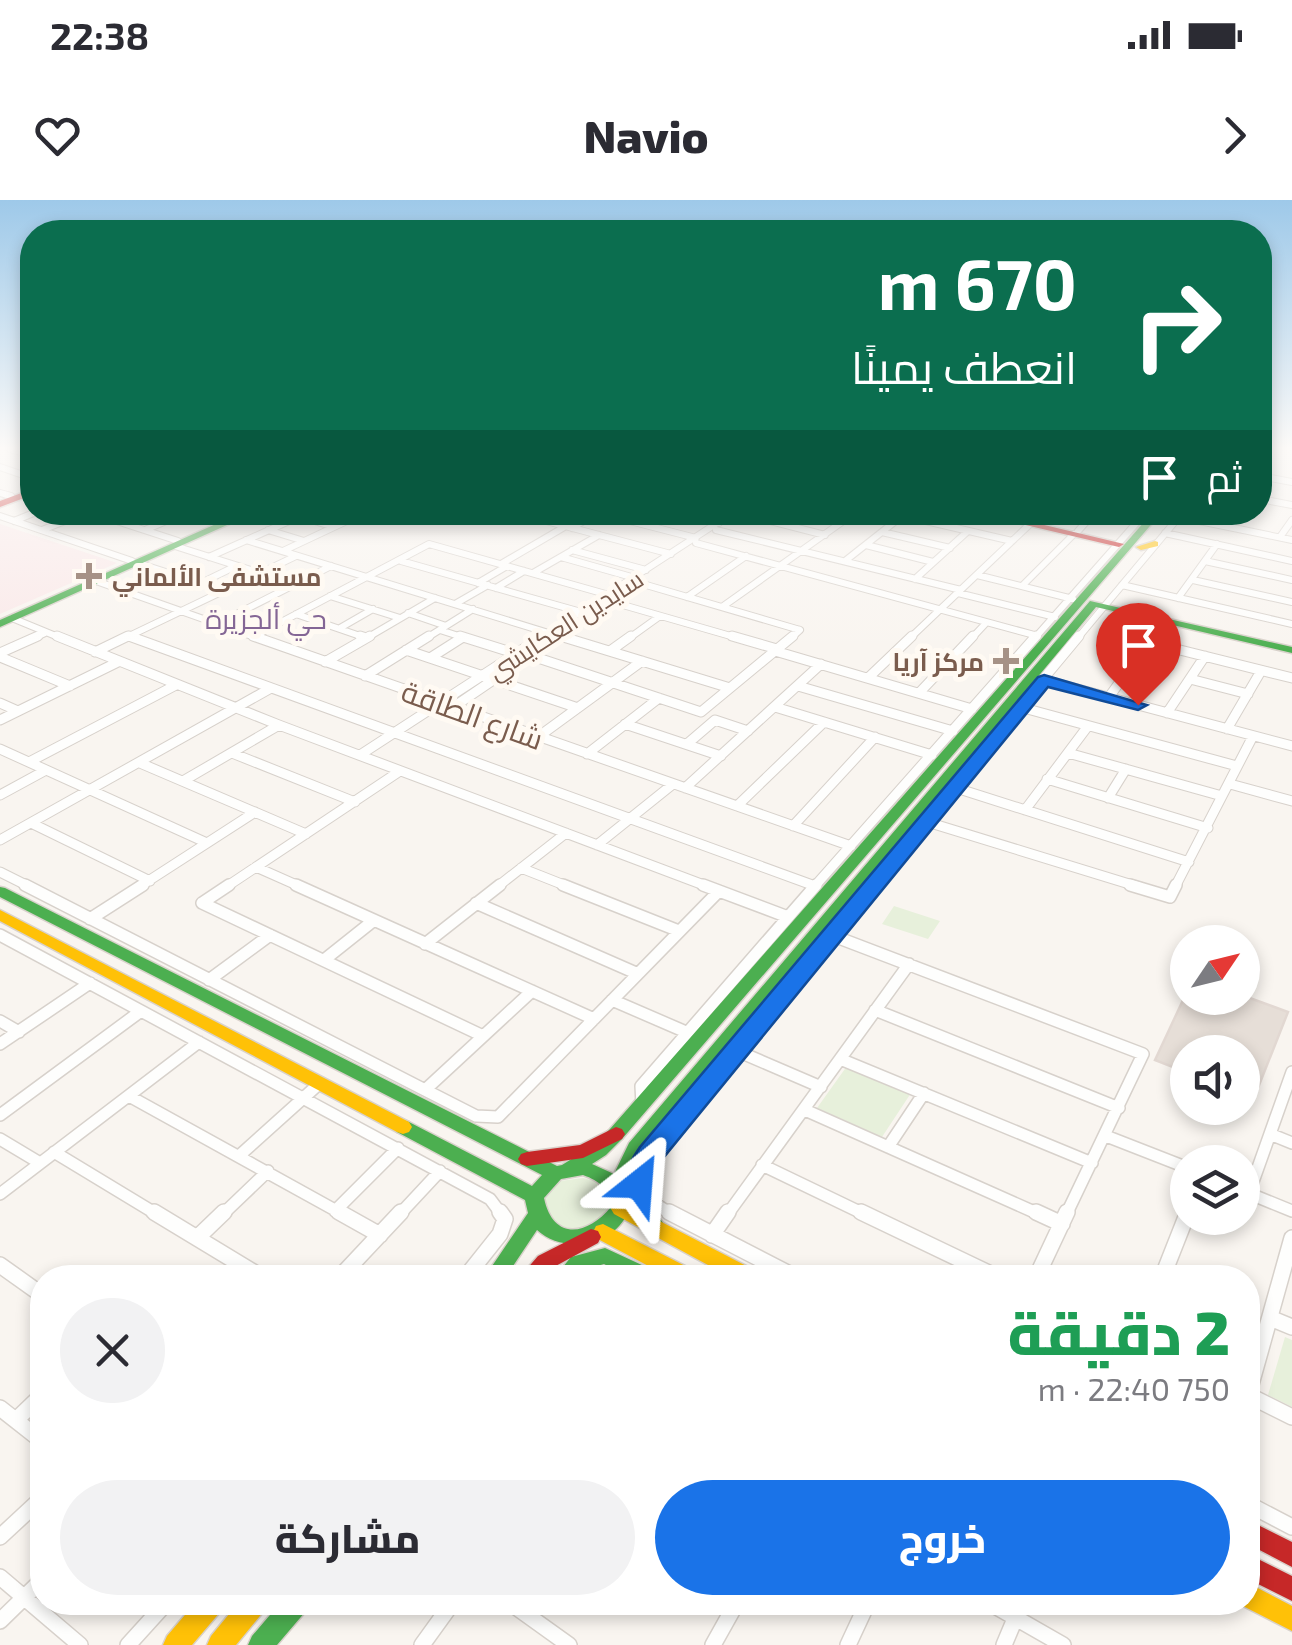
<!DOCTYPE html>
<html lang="ar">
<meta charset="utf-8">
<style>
:root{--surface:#fff;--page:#f2f2f3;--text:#2b2b33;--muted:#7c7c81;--accent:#1a73e8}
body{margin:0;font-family:"Exo 2",Cairo,sans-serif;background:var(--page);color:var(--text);direction:rtl;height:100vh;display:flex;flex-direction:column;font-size:38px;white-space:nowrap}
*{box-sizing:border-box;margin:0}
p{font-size:32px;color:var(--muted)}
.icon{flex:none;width:55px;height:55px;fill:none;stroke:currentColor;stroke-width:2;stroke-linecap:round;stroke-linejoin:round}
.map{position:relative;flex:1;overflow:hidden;direction:ltr}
.sheet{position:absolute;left:30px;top:1065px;width:1230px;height:350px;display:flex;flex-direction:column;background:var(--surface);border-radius:40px;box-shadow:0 5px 15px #0003;direction:rtl}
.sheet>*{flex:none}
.banner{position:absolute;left:20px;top:20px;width:1252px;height:305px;border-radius:40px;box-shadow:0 5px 15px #0003;direction:rtl;background:#0b6e4f;color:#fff;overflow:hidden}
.needle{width:65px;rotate:55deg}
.tools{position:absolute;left:1170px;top:725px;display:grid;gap:20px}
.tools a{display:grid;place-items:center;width:90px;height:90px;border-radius:50%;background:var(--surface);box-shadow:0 5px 15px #0003;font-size:50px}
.pin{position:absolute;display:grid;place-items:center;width:85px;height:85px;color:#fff;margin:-102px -42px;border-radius:50% 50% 50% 0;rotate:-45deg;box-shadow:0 0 10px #0007}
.pin .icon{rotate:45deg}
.me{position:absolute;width:110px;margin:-55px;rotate:28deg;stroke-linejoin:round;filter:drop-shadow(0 0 8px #0008)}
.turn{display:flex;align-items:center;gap:35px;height:210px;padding:0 30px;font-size:45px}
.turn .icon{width:130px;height:130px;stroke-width:2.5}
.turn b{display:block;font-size:70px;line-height:85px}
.then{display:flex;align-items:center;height:95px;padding:0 30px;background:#0003;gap:20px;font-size:38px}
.round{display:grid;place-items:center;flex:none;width:105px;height:105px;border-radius:52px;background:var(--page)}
.head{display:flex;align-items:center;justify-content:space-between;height:170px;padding:0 30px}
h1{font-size:60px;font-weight:800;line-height:75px;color:#1e9e55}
.button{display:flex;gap:20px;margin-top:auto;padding:20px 30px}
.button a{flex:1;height:115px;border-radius:60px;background:var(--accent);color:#fff;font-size:40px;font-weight:800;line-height:115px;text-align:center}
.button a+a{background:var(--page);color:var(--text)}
.status{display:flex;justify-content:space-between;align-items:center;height:70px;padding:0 50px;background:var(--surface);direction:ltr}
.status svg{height:28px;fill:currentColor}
header{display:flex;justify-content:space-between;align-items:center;height:130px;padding:0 30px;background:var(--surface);font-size:45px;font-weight:800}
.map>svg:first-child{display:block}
.medical{fill:#fae9e9}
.green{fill:#e7f0db}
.building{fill:#e6ded7;stroke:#e2d8d2;stroke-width:2.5}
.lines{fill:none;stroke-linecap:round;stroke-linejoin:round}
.street-far3-casing{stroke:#d7d1cb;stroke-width:8}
.street-far2-casing{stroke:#d7d1cb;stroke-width:11}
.street-far1-casing{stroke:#d7d1cb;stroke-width:14}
.street-casing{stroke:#d7d1cb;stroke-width:18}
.fast-casing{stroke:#d9d2cb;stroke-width:3}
.slow-casing{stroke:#d9d2cb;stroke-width:3}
.jam-casing{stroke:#d9d2cb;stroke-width:3}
.street-far3{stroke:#fefefd;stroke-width:6}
.street-far2{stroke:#fefefd;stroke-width:9}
.street-far1{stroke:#fefefd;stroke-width:11}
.street{stroke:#fefefd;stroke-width:15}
.fast{fill:#4caf50;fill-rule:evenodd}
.slow{fill:#ffc107;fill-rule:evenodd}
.jam{fill:#c62828;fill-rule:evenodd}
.route{fill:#1a73e8;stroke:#114b97;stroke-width:2.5}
.poi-dot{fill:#a69286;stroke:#fffaf3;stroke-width:4}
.labels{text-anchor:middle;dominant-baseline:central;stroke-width:10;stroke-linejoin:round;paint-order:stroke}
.far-poi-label{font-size:25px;font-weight:bold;fill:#7a5c4d;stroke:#fffaf3;text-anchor:start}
.far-street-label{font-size:25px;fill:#7a5c4d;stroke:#fffaf3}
.far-neighbourhood-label{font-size:28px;fill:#846695;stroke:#fffaf3}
.street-label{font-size:30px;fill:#7a5c4d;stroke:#fffaf3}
</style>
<div class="status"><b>22:38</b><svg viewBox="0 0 49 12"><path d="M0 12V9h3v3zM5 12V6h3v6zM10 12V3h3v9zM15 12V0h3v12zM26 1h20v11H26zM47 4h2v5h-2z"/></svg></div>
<header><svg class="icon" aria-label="forward" viewBox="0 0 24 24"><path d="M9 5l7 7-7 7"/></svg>Navio<svg class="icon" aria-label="heart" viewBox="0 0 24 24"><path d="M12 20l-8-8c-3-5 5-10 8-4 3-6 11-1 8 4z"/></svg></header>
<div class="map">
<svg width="1292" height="1445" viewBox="0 0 1292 1445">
<rect width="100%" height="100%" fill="#f9f5f0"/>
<path class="medical" d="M0,324L117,363L0,414Z"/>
<path class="green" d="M894,706L940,721L928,739L882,724Z
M847,866L911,893L882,937L817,908Z
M583,978L594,981L609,994L610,1012L586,1033L545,1021L544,994L560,981Z
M1285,1137L1292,1140V1207L1268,1195Z"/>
<path class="building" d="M1247,797L1288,812L1254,898L1242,894V852H1188V873L1155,860L1184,798Z"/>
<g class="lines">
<defs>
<path id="street-far3" d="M10,249L32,255
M0,267L32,278
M1260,276L1292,282
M0,293L11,296
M1260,299L1292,305
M89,312L178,341
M285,312L334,327
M512,312L671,354
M595,312L696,338
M679,312L719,323
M887,312L1012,341
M739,313L825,335
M0,316L132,361
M1180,317L1292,340
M14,321L36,312
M787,325L806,312
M1230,327L1241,312
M572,328L597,313
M42,330L88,312
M145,330L187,312
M268,330L304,341
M716,330L961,390
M1078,331L1095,312
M882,332L950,348
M1165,333L1292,361
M1280,337L1292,320
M246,340L568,439
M696,343L1038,436
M866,345L933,362
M175,346L260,373
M572,350L646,370
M283,351L366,312
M209,357L298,317
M561,357L635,378
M401,361L581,412
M845,361L902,316
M1205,361L1292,380
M138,363L224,391
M501,364L566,326
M533,373L599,335
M977,375L1073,399
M915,379L968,331
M1193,380L1292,402
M96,381L260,439
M636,382L800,430
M201,383L236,366
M478,383L507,366
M1122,385L1292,424
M1022,386L1074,334
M496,388L524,371
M958,393L1055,417
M330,396L400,418
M687,397L746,356
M1178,398L1217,344
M609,401L741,439
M455,404L488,385
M722,407L856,312
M408,413L446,426
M296,414L366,438
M12,418L63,439
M217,424L331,366
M340,428L373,409
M440,430L468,439
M129,436L136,439
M253,437L429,344L609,395
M32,439L45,433
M123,439L296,356
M365,439L435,398
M425,439L473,409
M539,439L734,312
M628,439L660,416
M790,439L800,430
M909,439L1030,324
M971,439L986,423
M1034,439L1146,312
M1077,439L1183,312
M1151,439L1164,420"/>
<path id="street-far2" d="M57,436L279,525L709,687
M129,436L815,686
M253,436L851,646
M360,436L366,438
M460,436L517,454
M560,436L730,488
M732,436L777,449
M1148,442L1292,478
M406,450L578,508
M610,451L631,436
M775,451L972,509
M95,452L128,436
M0,453L38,436
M529,455L701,512L793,436
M0,457L70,486
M430,458L463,437
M325,462L370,436
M365,476L429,436
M868,478L912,436
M1190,479L1248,494
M1044,480L1292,546
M798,486L953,531
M919,493L973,436
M1109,497L1153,436
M0,503L18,511
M455,506L549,442
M775,507L932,555
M1020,507L1237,566
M1167,513L1205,456
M0,520L118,462
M625,524L721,556
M1227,529L1261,471
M538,537L642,461
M687,544L715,520L748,531
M0,549L207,643
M232,553L355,602
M1068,553L1222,596
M587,554L659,498
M360,555L543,436
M29,562L176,485
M140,563L306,634
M1047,579L1208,628
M183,581L279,525
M1230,584L1292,601
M953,587L1189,662
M685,588L821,464
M0,595L46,570
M1108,598L1126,569
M737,606L824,522
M1025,610L1088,526
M924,621L1139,687
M31,623L150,681
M793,626L875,537
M0,640L271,488
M597,645L673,584
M256,667L301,687
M521,668L569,687
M0,672L30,687
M139,687L255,612
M226,687L400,571
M497,687L566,633
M814,687L1036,436
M870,687L1079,436
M1175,687L1253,536"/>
<path id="street-far1" d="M25,685L425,890
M296,685L594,819
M563,685L679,731
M703,685L788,717
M1130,685L1170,697L1176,685
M202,703L481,835
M202,703L229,685
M476,703L636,773
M90,719L143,685
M0,735L490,999L502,1015
M831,735L1143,854L1066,1015
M425,744L500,685
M324,760L373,721
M209,780L270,735
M532,791L425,890L476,916L498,917L719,691
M612,800L686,832
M875,810L1119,908
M0,821L19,832
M0,844L90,783
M735,850L821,887
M840,859L1092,963
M129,896L344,1015
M642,905L641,886L816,685
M805,910L1041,1015
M0,915L141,811
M1270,934L1292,943
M1106,936L1188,968
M0,939L40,963
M888,947L924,893
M54,952L158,1015
M240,955L320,883
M762,965L866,1015
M1243,991L1292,1011
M1249,993L1292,872
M0,994L199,842
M335,1011L398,948
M222,1015L268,971
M399,1015L440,971
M674,1015C651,1003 642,996 641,969L872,685
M727,1015L909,764"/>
<path id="street" d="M154,1012L263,1078
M339,1012L380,1035
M669,1012L797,1078
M861,1012L999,1078
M1036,1012L1062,1024
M712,1035L728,1012
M198,1037L224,1012
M0,1065L42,1095
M339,1078L401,1012
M465,1078L500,1034L505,1019L500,1012
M1036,1078L1067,1012
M1162,1078L1188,1012
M1270,1118L1292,1127
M1248,1195L1292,1038
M1248,1195L1292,1217
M0,1208L42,1241
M16,1220L42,1195
M1248,1304L1292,1327
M0,1337L42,1298
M0,1377L80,1445
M509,1402L569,1445
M988,1402L1063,1445
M0,1421L42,1380
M128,1445L167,1402
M422,1445L453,1402
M713,1445L737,1402
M848,1445L868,1402
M1004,1445L1022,1402"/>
<path id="fast" d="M243,312H256L0,427V420Z
M1153,312H1162L622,939L606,955L592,964L614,974L629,943L1090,401L1292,447V453L1096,407L801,761H812L814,765L812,769L788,777L644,950L640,990L663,1023L660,1028C644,1034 638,1017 630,1006C620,1045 565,1056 537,1030L505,1078H484L528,1013L525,1000L397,932L394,927L397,922L403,920L409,922L532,986L542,975L0,697V687L5,688L557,966L562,965L594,945L610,929ZM583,975C600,981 609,989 611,1007C587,1036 553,1041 544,998L561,979Z
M605,1048L657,1072L660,1078H630L604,1064L584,1070L577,1078H554L571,1057Z
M281,1402H309L306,1411L277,1445H248L252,1436Z"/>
<path id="slow" d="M1155,341L1158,342V346L1141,350L1136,347Z
M0,710L409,922L412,927L409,932L403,934L397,932L0,721Z
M621,1001L758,1072L761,1078H732L614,1014L611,1009L614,1004Z
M603,1024L697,1072L700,1078H671L596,1038L593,1032L596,1026Z
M1248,1383L1292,1406V1431L1239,1404L1248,1402Z
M196,1402H224L221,1411L192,1445H163L167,1436Z
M239,1402H267L264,1411L236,1445H207L211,1436Z"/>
<path id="jam" d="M32,289V295L0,307V301Z
M971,312H990L1124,344L1119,347Z
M616,927L622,929L625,934L622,939L583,958L527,966L521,964L518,959L521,954L527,952L580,945Z
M591,1029L598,1031L601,1037L598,1043L552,1068L542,1078H519L538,1056Z
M1248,1320L1292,1342V1367L1248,1344Z
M1248,1354L1292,1376V1401L1248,1379Z"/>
</defs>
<use href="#street-far3" class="street-far3-casing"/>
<use href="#street-far2" class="street-far2-casing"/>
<use href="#street-far1" class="street-far1-casing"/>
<use href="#street" class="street-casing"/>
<use href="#fast" class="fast-casing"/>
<use href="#slow" class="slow-casing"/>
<use href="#jam" class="jam-casing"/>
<use href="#street-far3" class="street-far3"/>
<use href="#street-far2" class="street-far2"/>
<use href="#street-far1" class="street-far1"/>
<use href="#street" class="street"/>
<use href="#fast" class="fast"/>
<use href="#slow" class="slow"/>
<use href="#jam" class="jam"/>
</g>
<linearGradient id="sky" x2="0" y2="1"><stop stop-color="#9ec9e9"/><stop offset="0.55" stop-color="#fcfaf8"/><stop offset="1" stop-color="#fcfaf8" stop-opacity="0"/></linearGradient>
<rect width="1292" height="451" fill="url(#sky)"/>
<path class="route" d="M1044,475L1147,505L1138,510L1048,487L660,962L649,992L639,995L629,992C620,975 631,961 640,947L1038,477Z"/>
<g class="poi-dot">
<path d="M84 361h10v10h10v10h-10v10h-10v-10h-10v-10h10z"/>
<path d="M1001 446h10v10h10v10h-10v10h-10v-10h-10v-10h10z"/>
</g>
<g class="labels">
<g class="far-poi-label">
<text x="112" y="376">مستشفى الألماني</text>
<text x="984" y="461" text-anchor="end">مركز آريا</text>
</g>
<g class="far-street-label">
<text transform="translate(565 424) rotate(-33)">سايدين العكايشي</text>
</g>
<g class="far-neighbourhood-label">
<text x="266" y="418">حي ألجزيرة</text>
</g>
<g class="street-label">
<text transform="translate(473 514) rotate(20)">شارع الطاقة</text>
</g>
</g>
</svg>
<div class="tools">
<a><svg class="needle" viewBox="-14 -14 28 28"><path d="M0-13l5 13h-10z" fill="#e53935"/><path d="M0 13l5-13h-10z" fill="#7c7c81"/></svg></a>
<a><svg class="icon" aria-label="sound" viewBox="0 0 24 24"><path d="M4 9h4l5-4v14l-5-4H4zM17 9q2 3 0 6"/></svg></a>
<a><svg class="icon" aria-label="layers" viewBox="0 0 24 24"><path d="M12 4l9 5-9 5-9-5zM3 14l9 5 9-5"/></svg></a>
</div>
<div class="pin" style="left:1138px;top:505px;background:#d93025"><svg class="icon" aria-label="arrive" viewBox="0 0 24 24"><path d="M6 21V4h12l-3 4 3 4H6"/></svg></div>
<svg class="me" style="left:639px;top:984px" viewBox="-20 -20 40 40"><path d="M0-17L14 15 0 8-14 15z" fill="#1a73e8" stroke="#fff" stroke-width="4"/></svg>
<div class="banner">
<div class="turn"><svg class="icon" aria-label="right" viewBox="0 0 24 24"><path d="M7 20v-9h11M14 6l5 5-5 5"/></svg><div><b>670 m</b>انعطف يمينًا</div></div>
<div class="then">ثم<svg class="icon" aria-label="arrive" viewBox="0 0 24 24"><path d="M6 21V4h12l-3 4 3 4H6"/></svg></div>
</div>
<section class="sheet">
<div class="head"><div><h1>2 دقيقة</h1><p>750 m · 22:40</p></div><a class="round"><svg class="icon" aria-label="close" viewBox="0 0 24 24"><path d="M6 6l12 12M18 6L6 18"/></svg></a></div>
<div class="button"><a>خروج</a><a>مشاركة</a></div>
</section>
</div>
